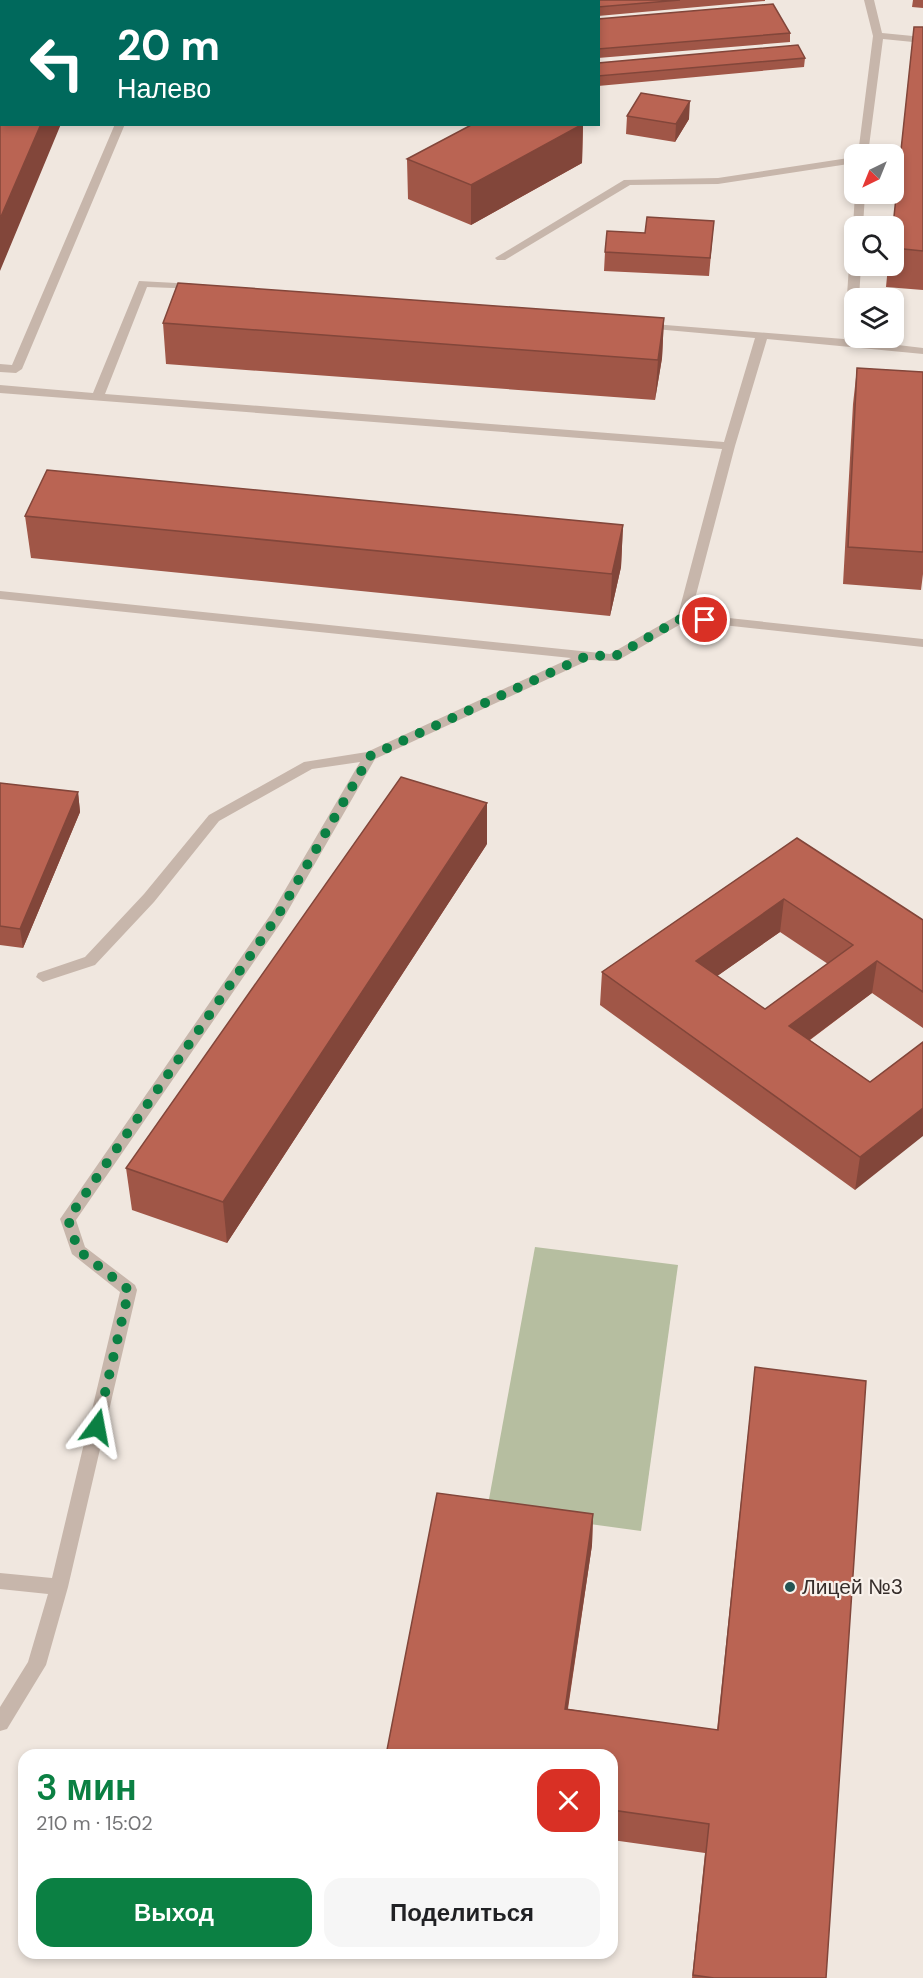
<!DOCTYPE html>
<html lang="ru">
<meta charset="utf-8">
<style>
:root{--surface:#fff;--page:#f6f6f6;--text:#202124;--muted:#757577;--accent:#0b8043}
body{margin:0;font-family:"DM Sans",sans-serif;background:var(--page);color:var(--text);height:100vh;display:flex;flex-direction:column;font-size:22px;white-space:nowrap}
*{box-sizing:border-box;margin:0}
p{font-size:20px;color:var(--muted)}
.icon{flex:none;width:33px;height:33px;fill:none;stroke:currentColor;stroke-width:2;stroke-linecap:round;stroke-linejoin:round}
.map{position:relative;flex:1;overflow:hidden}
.drawer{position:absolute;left:18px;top:1749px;width:600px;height:210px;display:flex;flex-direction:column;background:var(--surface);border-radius:18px;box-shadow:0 3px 9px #0003}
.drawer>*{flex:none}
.banner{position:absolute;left:0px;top:0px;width:600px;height:126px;box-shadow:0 3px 9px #0003;background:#00695c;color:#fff;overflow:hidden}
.needle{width:39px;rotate:223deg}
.buttons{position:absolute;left:844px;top:144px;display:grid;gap:12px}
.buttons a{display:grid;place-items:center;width:60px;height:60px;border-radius:12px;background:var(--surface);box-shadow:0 3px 9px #0003;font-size:30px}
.pin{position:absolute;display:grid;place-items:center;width:51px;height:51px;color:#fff;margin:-26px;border:3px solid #fff;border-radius:50%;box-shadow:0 2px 6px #0007}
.me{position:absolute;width:66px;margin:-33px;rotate:13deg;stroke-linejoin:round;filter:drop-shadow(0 0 4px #0008)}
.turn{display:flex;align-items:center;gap:21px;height:126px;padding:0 18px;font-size:27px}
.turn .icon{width:78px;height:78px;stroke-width:2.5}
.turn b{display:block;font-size:42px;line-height:51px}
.round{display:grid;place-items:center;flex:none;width:63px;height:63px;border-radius:18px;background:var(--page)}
.summary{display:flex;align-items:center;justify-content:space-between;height:102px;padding:0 18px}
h1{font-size:36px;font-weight:600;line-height:45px;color:var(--accent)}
.cta{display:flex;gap:12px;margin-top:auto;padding:12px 18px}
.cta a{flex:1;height:69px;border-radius:18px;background:var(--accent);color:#fff;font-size:24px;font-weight:600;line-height:69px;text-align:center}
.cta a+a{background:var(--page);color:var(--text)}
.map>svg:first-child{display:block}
.green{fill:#b6bea0}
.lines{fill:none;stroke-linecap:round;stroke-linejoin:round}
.minor{fill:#c7b6ab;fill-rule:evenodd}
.wall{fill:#a05647;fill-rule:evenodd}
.shaded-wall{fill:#82463a}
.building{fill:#ba6453;stroke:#82463a;stroke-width:1.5;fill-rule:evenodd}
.route{stroke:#0b8043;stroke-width:10;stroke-dasharray:0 18}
.poi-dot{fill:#235453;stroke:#f8f1eb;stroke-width:2}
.labels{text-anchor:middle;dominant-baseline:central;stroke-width:4.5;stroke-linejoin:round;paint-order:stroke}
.near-poi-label{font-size:21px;fill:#362d2a;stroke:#f8f1eb;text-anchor:start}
</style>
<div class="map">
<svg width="923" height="1978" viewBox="0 0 923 1978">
<rect width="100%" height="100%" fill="#f0e7df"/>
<path class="green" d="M535,1247L678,1265L641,1531L487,1510Z"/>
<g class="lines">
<path class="minor" d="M167,0H177V2H167Z
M347,0H372L374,2H348Z
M382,0H406L380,2Z
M864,0H874L882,33L923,37V43L883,39L868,154H858L873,36Z
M115,124H125L22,369L16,373L0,372V364L12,365Z
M855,157V163L718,184L630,185L505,260H497L495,258L624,180L718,178Z
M855,194H865L863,226H855V229L853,226Z
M855,263V266H861L859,298H855L856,340L923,348V354L767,339L735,446L691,614L923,639V647L686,621L617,661L589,660L375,759L282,921L76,1220L85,1247L135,1285L137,1290L68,1587L46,1665L7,1729L0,1731V1707L28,1662L48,1594L0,1589V1573L52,1578L120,1292L72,1254L60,1219L271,914L360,762L312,769L219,821L154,902L95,965L43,982L36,977L38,973L85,957L144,894L209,815L304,762L367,752L571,658L0,599V591L610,654L678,615L722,449L0,393V385L93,393L139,281L195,284L199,285V289L147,287L105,394L724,442L755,338L644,328L640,327V323L844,339L849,266Z"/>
</g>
<path class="wall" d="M438,0H765V1L598,16V2H439Z
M913,0H923V8L912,7Z
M598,19L790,33V42L598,58Z
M914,27H923V290L886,287L888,266H894V226H893Z
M805,58L804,67L598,86V63Z
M627,116L689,119L675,142L626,134Z
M583,124L582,163L471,225L408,199L407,159Z
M714,221L709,276L604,271L605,252L645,233Z
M664,318L662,358L655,400L166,364L163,323Z
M857,368L923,372V574L921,590L843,584L853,404Z
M25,516L623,525L621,567L610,616L31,558Z
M0,783L78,792L80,812L23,948L0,945Z
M797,838L923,920V1028L872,993L810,1040L870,1082L923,1042L855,1190L600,1005L602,972ZM780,932L828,964L765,1009L717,976Z
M487,844L227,1243L132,1210L126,1168Z
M755,1367L826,1978H692L705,1853L612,1840V1755H386L593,1514L592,1545L568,1709L717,1730Z"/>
<path class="shaded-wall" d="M94,0H113V2H93Z
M690,101L689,119L675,142L676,124Z
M41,124H61L0,271V219Z
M583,124L582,163L471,225V185Z
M664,318L662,358L655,400L658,360Z
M623,525L621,567L610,616L612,574Z
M78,792L80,812L23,948L20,929Z
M487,803V844L227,1243L223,1202Z
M784,899L780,932L693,993L696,961Z
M877,961L872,993L785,1058L789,1026Z
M923,1108V1136L855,1190L860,1157Z
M593,1514L592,1545L563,1739L565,1709Z"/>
<path class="building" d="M27,0H94L93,2H27Z
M442,0H680L598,7V2H443Z
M773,4L790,33L598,49V19Z
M914,27H923V251L894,248V226H893Z
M798,45L805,58L598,76V63Z
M2,56V124H41L0,219V59Z
M641,93L690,101L676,124L627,116Z
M473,124H583L471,185L407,159Z
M647,217L714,221L710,258L605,252L607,231L645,233Z
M178,283L664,318L658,360L163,323Z
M857,368L923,372V552L848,547Z
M47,470L623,525L612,574L25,516Z
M401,777L487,803L223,1202L126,1168Z
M0,783L78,792L20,929L0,926Z
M797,838L923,920V992L877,961L789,1026L870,1082L923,1042V1108L860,1157L602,972ZM784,899L853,945L765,1009L696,961Z
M755,1367L866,1381L826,1978H714L693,1975L709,1824L612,1810V1755H386L437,1493L593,1514L565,1709L718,1730Z"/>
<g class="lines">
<path class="route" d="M97,1427L129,1290L78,1250L68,1219L277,917L370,756L591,654L612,658L684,617L705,620"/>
</g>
<circle class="poi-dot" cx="790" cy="1587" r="6"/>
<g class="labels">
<g class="near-poi-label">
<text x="802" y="1587">Лицей №3</text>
</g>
</g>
</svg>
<div class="buttons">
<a><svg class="needle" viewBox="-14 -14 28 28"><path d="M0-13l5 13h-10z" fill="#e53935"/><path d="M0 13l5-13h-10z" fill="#757577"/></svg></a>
<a><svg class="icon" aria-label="search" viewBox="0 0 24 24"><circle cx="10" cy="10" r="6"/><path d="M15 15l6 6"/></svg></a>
<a><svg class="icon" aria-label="layers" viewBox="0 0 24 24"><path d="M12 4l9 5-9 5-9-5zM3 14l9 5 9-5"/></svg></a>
</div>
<div class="pin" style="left:705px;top:620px;background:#d93025"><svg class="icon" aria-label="arrive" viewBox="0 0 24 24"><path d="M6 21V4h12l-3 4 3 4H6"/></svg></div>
<svg class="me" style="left:97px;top:1427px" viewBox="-20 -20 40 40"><path d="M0-17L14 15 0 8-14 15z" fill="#0b8043" stroke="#fff" stroke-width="4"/></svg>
<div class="banner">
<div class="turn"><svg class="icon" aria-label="left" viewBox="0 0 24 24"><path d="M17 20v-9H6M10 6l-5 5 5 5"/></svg><div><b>20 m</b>Налево</div></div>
</div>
<section class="drawer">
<div class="summary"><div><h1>3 мин</h1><p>210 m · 15:02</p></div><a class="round" style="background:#d93025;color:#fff"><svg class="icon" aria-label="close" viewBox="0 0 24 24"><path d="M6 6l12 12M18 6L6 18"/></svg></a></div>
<div class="cta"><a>Выход</a><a>Поделиться</a></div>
</section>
</div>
